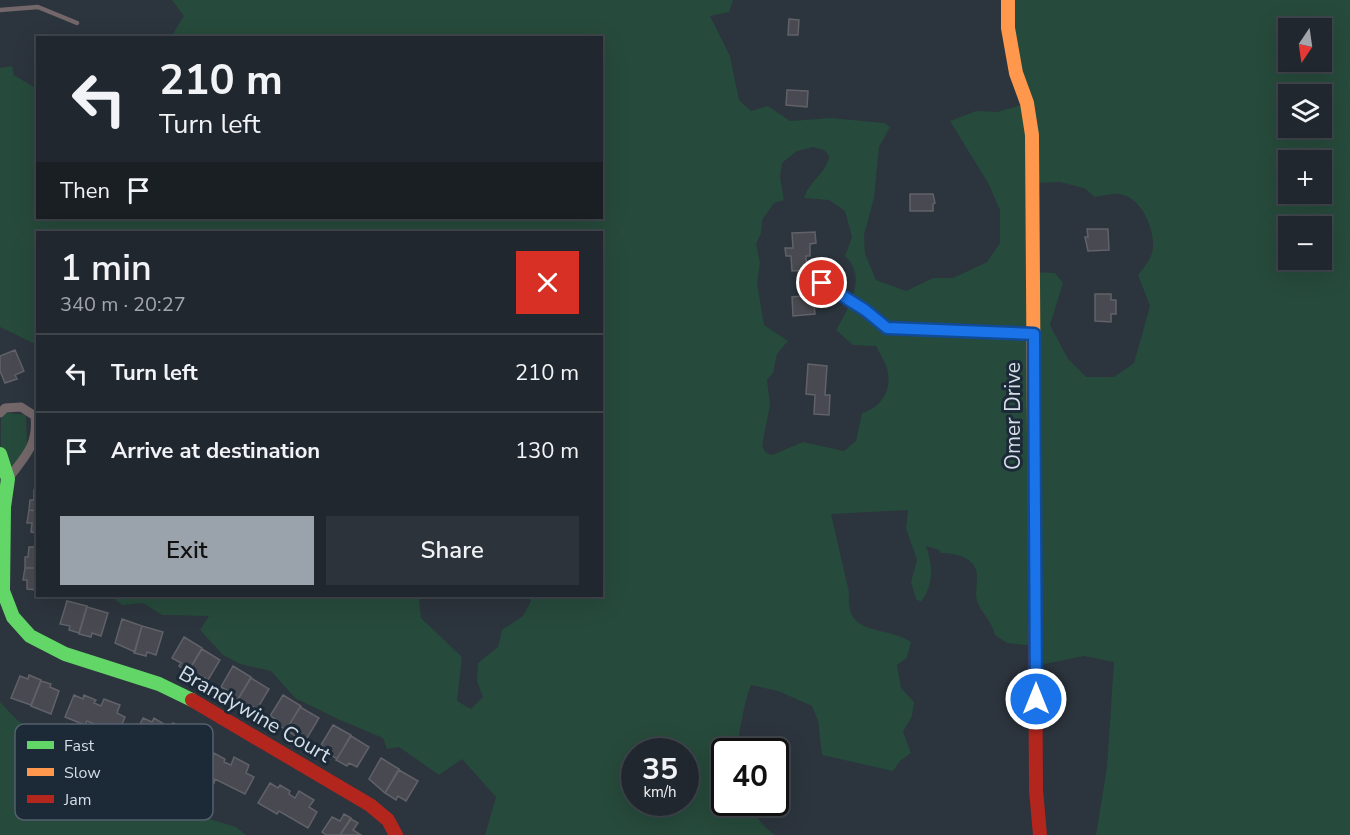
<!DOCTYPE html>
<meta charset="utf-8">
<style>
:root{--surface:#21272e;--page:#2d333a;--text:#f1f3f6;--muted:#a2a5aa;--line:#3e444a;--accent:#9aa2ac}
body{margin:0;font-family:"Nunito Sans",sans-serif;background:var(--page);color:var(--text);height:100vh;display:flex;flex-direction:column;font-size:22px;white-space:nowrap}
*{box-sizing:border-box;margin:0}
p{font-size:20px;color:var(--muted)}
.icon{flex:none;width:33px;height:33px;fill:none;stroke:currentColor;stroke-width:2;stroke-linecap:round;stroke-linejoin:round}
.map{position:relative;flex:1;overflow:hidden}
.drawer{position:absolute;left:36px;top:231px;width:567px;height:366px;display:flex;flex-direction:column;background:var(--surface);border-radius:0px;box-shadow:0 6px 24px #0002,0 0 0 2px var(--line)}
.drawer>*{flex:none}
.guide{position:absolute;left:36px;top:36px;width:567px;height:183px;border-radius:0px;box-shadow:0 6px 24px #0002,0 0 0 2px var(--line);background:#21272e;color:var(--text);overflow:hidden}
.needle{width:39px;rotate:193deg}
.fabs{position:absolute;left:1278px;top:18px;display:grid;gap:12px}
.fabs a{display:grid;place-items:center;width:54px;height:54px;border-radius:0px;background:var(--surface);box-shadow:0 6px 24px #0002,0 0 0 2px var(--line);font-size:30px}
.speed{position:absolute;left:621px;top:738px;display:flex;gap:12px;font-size:30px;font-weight:700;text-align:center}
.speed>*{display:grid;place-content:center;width:78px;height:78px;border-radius:50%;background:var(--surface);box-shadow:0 6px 24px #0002,0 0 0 2px var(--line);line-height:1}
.speed small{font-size:15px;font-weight:400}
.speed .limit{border:3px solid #111;border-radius:9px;background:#fff;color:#111}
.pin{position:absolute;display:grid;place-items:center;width:51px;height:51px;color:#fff;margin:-26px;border:3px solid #fff;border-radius:50%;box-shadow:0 2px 6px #0007}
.me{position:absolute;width:66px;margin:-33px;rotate:0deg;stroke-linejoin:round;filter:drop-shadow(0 0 4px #0008)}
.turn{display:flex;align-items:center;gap:21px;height:126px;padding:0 24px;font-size:27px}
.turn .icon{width:78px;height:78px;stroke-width:2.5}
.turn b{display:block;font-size:42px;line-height:51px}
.then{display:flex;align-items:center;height:57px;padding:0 24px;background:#0003;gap:12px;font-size:22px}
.round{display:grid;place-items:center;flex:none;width:63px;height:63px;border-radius:0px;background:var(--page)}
.head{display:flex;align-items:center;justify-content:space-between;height:102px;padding:0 24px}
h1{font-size:36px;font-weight:600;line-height:45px}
.action{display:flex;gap:12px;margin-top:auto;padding:12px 24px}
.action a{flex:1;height:69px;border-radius:0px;background:var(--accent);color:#111;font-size:24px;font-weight:600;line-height:69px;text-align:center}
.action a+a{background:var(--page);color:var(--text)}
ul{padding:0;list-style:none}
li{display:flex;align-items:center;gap:18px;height:78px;padding:0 24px;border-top:2px solid var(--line)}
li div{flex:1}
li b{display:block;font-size:22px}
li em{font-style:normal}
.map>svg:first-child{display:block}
.green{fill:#264a3b;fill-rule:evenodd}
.building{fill:#494a51;stroke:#616168;stroke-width:1.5}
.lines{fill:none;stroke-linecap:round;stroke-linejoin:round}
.lane{stroke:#736769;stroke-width:4.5}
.street{stroke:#736769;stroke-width:9}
.fast{stroke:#63d668;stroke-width:14}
.slow{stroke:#ff974d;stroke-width:14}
.jam{stroke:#b3261e;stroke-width:14}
.route-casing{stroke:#114b97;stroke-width:15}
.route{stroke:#1a73e8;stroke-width:10}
.labels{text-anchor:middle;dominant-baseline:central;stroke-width:6;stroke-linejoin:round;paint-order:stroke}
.street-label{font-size:21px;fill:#d5dee8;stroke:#1c2a38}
.key{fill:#1c2a38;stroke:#54606d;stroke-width:1.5}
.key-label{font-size:16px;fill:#d5dee8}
</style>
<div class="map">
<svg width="1350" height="835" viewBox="0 0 1350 835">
<rect width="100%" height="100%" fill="#2c343d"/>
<path class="green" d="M172,0H733L729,12L710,16L730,56L739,100L751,111L768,106L790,121L831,118L884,123L890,127L879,147L874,198L864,235L865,254L876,280L906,291L933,278H953L987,262L1000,243V210L988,183L950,121L976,111L997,112L1028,103L1015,30L1014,0H1350V835H1096L1107,767L1114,662L1084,656L1035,666L1034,646L1007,643L995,635C992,621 981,613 977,601C975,594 977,584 977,576C977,558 956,553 941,553L939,550L926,546C933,565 934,585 921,602L916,599L911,582L917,560L906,528L908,510L831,514L849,592C845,639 884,624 911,642L907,658L897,665L901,688L914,702L912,716L903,732L911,753L900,761L893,771L822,755L818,721L812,706L778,691L751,685C742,706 742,729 735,751L724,752V802C760,803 750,818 775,835H485L496,797L462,759L439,775L399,747L387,749L383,738L340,720L295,698L271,671L240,664L223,655L200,630L209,616L162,615L143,603L122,605L111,596H421L419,600L421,618L462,657L457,701L471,709L483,697L477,681L478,663L498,647L502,630L523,616L531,601L529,596H602V232H38L37,345L0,327V68L12,66L14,75L37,89L38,218H602V38L171,37L184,16ZM1288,28H1322V62H1288ZM1288,94H1322V128H1288ZM813,147L824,150L829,156C827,173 809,181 804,198L829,200L845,211L852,237L845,256C868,277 849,308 836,330L853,345L876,346C880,354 887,364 888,373C891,392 880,408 862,413L856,441L844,451L803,442L772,455L766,453L762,446L770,405L767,380L773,373L777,354L788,341L764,325L757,283L760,263L756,244L761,233L762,220L774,203L784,200L780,177L782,163L797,151ZM1288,160H1322V194H1288ZM1060,182L1084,188L1095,197C1102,196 1112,193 1119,194C1140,196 1154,227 1153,246C1153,257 1145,266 1138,275L1150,306L1134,363L1114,377H1086L1068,359L1050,325L1063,283L1055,273L1034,272L1037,183ZM1288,226H1322V260H1288ZM634,752H686V802H634Z
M1,412L26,415L27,447L5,495L0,543Z
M0,702L17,720L63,745L83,760L107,764L145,780L170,792L196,815L236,827L246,835H0Z"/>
<path class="building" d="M789,19L799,20L798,35H788Z
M787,90L808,91L807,107L786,105Z
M910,194H933L935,203L933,204V211H910Z
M1087,229H1108L1109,250L1088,251L1085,237H1088Z
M815,232L816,243L810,244V256H806L807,270L792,271L791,256H786L785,248H793L792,233Z
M1095,294H1111V300H1116V314H1111V322L1095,321Z
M813,295L815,314L793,316L792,297Z
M15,350L24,371L15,375L17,379L5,383L0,371V356Z
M808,364L827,366L825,395H830L829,415L814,414L815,395L806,394Z
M34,490H38V511L29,510L30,500H34Z
M29,510L38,511V533L31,532L32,523H27Z
M29,547H38V568H25V557H28Z
M25,568H38V590L27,589V580H23Z
M67,601L87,606L79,633L69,630L70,626L60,624Z
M87,607L108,613L101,636L92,633L91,637L79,634Z
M122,619L142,626L135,652L115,643Z
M142,626L163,632L156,655L147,652L146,656L134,653Z
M184,637L202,648L188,672L179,666L181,663L172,658Z
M202,649L220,660L208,680L200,675L198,679L188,672Z
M233,666L251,677L237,701L228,695L230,692L221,687Z
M29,675L41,680L31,705L11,698L20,676L28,679Z
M251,678L269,689L257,709L249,704L247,708L237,701Z
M41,681L51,684L50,687L59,691L51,714L31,706Z
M74,695L83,699L84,695L96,700L94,703L101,706L104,699L120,705L117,713L125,717L118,734L87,721L85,725L65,717Z
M283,695L301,706L286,730L277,724L279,721L270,716Z
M300,707L319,718L307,738L299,733L297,737L286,730Z
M143,718L152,722L154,718L164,724L163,727L170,730L173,723L188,730L185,738L193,741L185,759L155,744L153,748L133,739Z
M333,725L351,735L337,759L328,753L329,750L321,745Z
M351,736L369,747L357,767L349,763L347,766L336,760Z
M204,752L213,756L214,753L225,759L224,762L231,765L234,757L249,765L246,773L254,777L245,794L215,779L214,783L194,773Z
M381,758L399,769L385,793L369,779Z
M399,770L418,781L406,801L398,796L396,800L385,793Z
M270,783L278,788L280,785L290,791L289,794L295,798L299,791L314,800L309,807L317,812L308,828L279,811L277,814L258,803Z
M344,814L351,818L340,835H326L322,832L332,817L340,821Z
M351,819L358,823L353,830L361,835H340Z"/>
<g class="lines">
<path class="lane" d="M0,10L38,7L77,23
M802,284L822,283L865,310L887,328L1031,334"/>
<path class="street" d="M0,413L5,408L21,407L35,416C38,446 25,456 8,479"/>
<path class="fast" d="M0,454L8,479L4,507L3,591L13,617L30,636L65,654L159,684L192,700"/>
<path class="slow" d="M1008,0V28L1016,73L1027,103L1032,135L1034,431"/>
<path class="jam" d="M1034,431L1036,790L1040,835
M192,700L370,805L388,820L396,835"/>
</g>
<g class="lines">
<defs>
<path id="route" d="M822,283L865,310L887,328L1034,334L1036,699"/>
</defs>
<use href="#route" class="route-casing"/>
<use href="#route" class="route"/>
</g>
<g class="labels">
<g class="street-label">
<text transform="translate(1013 416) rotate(-90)">Omer Drive</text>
<text transform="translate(255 714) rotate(30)">Brandywine Court</text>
</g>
</g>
<rect x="15" y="724" width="198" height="96" rx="9" class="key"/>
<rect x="27" y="741" width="27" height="8" fill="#63d668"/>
<rect x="27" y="768" width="27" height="8" fill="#ff974d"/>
<rect x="27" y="795" width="27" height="8" fill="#b3261e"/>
<g class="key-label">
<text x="64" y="751">Fast</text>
<text x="64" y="778">Slow</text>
<text x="64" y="805">Jam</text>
</g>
</svg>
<div class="fabs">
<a><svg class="needle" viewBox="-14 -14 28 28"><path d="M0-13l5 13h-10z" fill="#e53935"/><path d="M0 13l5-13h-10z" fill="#a2a5aa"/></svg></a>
<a><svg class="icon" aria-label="layers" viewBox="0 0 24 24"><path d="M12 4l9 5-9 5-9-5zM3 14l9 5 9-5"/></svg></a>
<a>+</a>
<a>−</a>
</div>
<div class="speed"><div>35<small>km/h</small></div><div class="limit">40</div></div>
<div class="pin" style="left:822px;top:283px;background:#d93025"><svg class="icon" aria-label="arrive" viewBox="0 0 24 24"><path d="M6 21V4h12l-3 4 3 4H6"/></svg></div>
<svg class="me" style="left:1036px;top:699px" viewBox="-20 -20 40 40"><circle r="17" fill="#1a73e8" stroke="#fff" stroke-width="3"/><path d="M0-11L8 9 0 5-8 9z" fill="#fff"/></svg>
<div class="guide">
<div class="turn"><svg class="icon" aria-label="left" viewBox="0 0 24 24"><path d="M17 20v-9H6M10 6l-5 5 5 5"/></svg><div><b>210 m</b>Turn left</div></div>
<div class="then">Then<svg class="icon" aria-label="arrive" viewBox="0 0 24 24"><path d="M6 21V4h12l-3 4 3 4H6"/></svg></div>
</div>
<section class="drawer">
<div class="head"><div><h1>1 min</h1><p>340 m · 20:27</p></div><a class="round" style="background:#d93025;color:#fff"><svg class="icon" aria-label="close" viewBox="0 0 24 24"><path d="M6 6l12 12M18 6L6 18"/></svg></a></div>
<ul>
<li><svg class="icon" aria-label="left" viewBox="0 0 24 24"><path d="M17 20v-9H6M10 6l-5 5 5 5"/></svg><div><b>Turn left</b></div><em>210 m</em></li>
<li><svg class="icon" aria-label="arrive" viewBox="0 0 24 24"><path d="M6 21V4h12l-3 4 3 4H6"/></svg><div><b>Arrive at destination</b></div><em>130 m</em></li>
</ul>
<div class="action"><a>Exit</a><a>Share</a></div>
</section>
</div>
